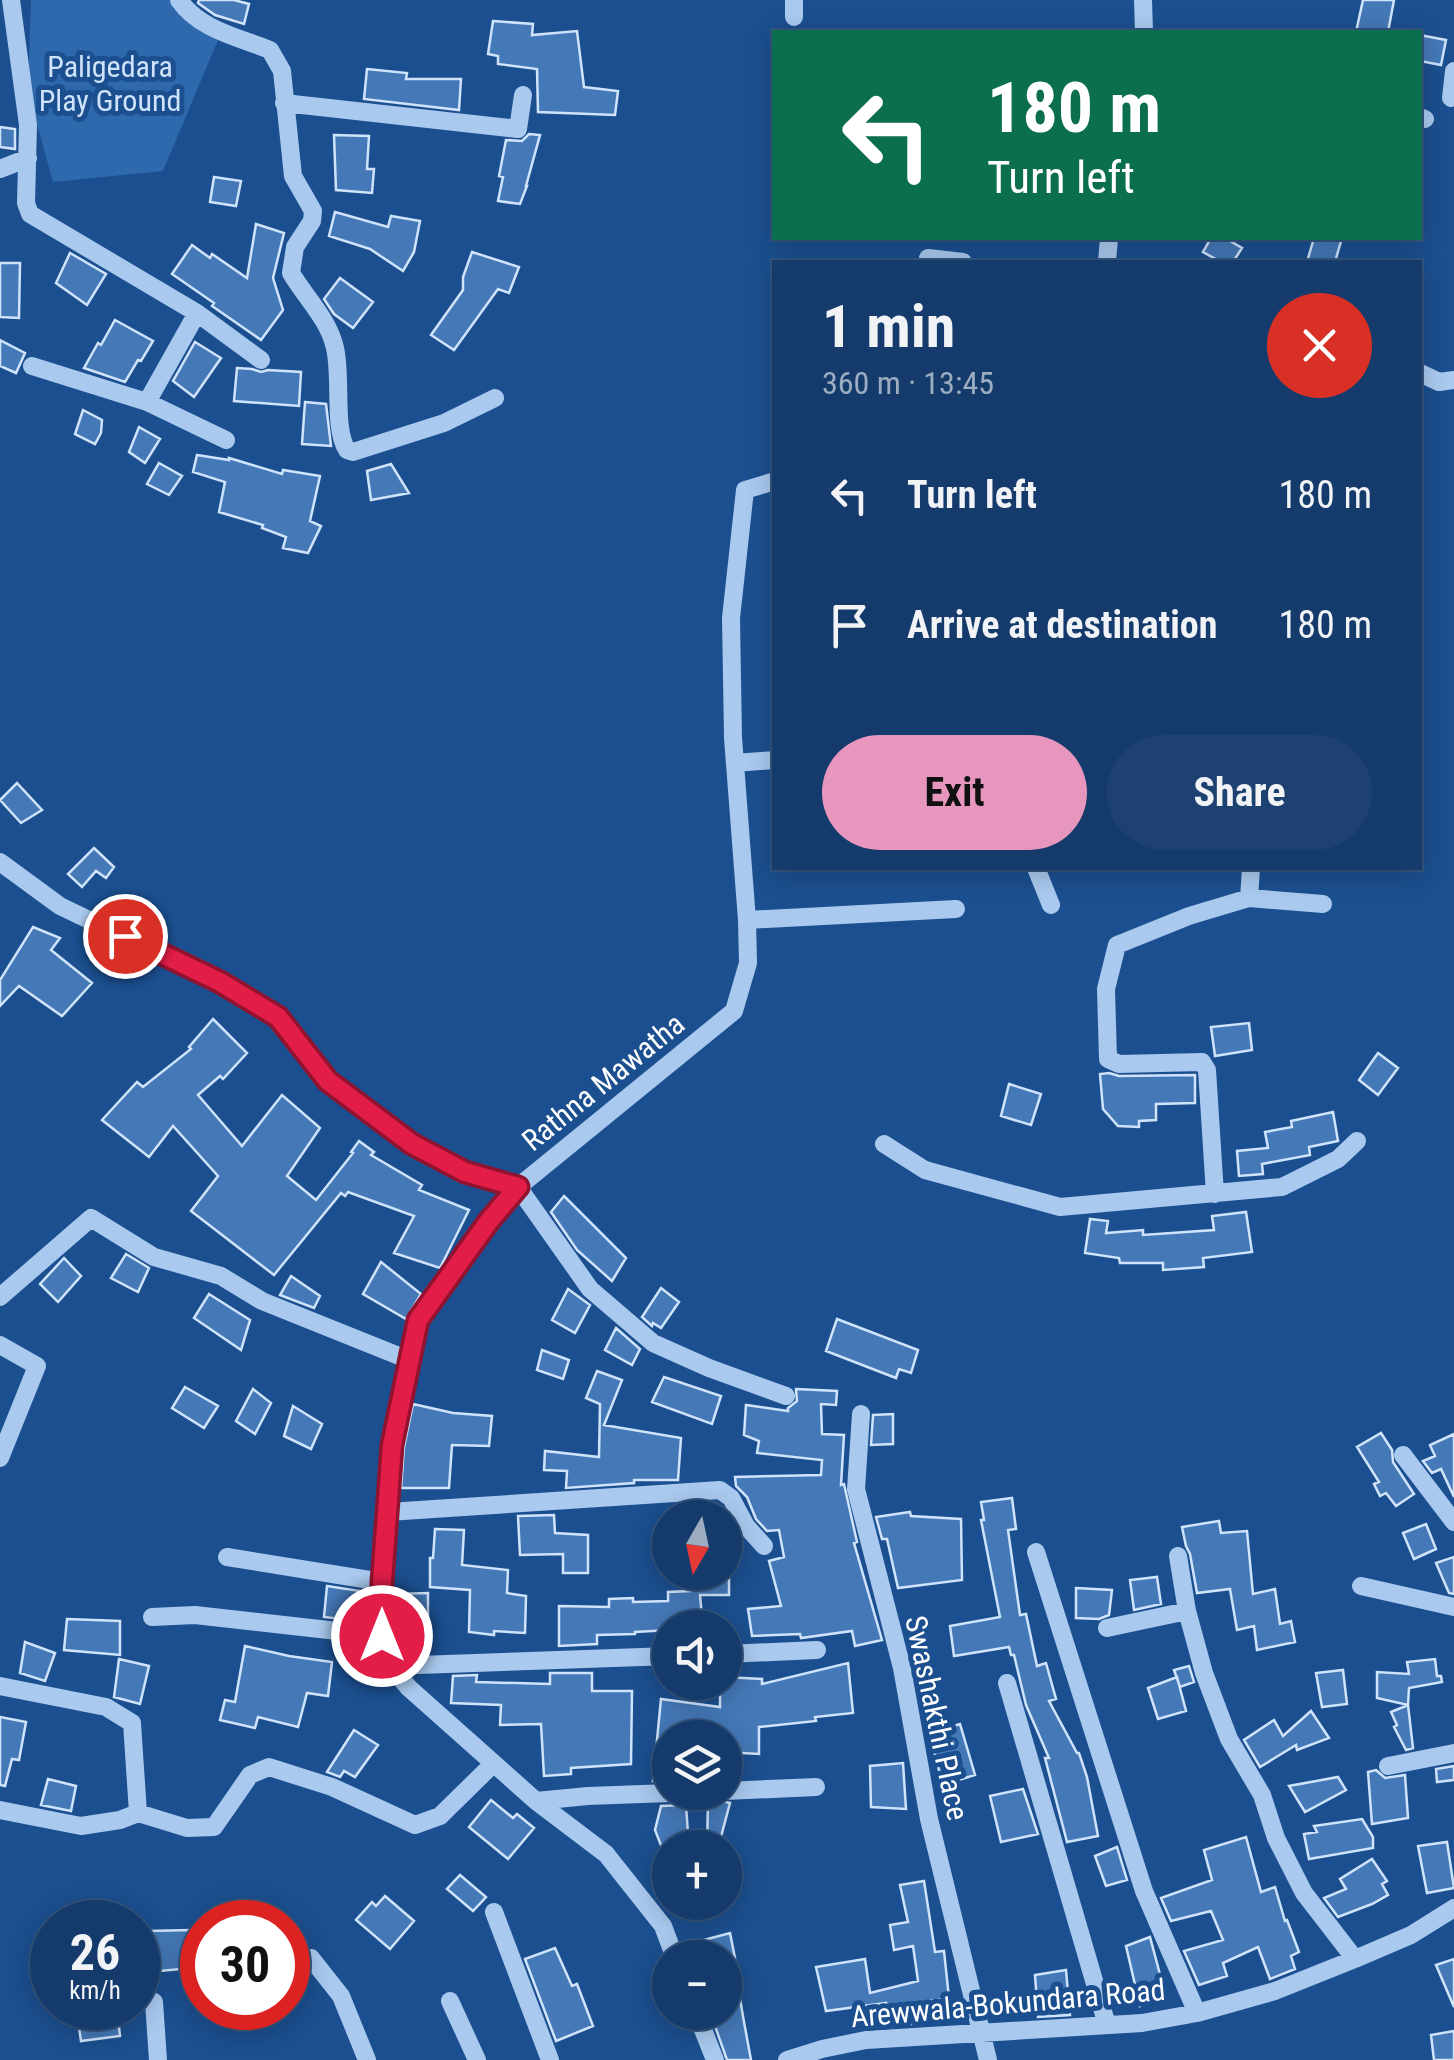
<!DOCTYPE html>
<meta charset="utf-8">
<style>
:root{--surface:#143b6b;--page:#1d4271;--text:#f1f3f6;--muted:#9dadc1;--line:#33557e;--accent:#e797bd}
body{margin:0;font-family:"Roboto Condensed",sans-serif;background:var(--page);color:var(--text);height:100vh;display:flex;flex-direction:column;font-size:38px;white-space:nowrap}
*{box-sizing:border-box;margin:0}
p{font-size:32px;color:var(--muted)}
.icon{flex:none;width:55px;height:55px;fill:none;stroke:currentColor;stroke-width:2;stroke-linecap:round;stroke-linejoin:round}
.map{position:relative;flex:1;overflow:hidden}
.panel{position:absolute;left:772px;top:260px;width:650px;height:610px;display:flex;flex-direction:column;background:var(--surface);border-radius:0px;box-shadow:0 5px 25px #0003,0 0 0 2px var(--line)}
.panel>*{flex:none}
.top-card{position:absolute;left:772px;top:30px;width:650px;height:210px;border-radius:0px;box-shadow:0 5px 25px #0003,0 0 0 2px var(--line);background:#0b6e4f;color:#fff;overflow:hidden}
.needle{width:65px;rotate:189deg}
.tools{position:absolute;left:652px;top:1500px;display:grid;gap:20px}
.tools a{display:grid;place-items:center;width:90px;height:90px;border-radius:50%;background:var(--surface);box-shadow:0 5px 25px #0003,0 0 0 2px var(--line);font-size:50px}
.speed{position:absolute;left:30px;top:1900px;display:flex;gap:20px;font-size:50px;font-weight:700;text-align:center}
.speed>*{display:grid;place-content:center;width:130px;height:130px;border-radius:50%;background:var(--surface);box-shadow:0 5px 25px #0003,0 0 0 2px var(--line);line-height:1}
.speed small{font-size:25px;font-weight:400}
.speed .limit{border:15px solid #d22;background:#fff;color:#111}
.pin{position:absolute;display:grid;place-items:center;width:85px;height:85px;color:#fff;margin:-42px;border:5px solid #fff;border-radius:50%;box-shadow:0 2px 10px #0007}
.me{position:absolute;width:110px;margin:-55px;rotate:0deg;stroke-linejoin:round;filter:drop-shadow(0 0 8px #0008)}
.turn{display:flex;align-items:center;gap:35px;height:210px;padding:0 50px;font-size:45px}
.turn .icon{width:130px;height:130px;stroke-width:2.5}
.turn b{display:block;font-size:70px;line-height:85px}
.round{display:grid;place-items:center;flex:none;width:105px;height:105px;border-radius:52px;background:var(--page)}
.headline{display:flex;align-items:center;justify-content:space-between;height:170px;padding:0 50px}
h1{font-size:60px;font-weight:700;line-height:75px}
.cta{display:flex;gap:20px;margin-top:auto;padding:20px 50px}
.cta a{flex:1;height:115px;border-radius:60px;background:var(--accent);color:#111;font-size:40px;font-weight:700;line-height:115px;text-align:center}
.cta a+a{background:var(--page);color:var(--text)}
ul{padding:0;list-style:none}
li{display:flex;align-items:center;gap:30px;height:130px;padding:0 50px}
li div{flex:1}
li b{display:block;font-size:38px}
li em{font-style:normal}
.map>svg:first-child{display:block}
.green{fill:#2e69ad}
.building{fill:#4478b7;stroke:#cfe3fa;stroke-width:2.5}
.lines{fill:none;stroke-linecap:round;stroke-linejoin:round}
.minor{stroke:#a9c9ee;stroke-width:18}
.route-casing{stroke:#92132f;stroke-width:25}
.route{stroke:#e11d48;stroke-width:18}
.labels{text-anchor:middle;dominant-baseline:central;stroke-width:10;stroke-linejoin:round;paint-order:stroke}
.park-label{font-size:30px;fill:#cfe3fa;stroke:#1b4f8f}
.street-label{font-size:30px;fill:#fff;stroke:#1b4f8f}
</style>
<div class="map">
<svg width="1454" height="2060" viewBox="0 0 1454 2060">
<rect width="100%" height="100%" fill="#1b4f8f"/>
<path class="green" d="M31,0H169L218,40L163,171L53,182L28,92Z"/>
<path class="building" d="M199,0H234L249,4L244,24L215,15L198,3Z
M1363,0H1394L1388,32H1356Z
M493,21L533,24L532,35L577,31L584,87L618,91L615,115L538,112L537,69L498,64V56L488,54Z
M1420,35L1446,40L1441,65L1420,61Z
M367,69L407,73L406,79H461L459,110L364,99Z
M0,127L15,129V149L0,147Z
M529,134L540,135L526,186H527L520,204L498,201L503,177L499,176L506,140L522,141Z
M334,135L369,136L367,169H374L372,193L336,190Z
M214,177L241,181L236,206L210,202Z
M335,212L388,227L391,216L420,221L414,252L403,271L370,249L329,236Z
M256,224L284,233L273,278L283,310L261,340L212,306L214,303L172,274L192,245L210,258L212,254L247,278Z
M1211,238H1225L1242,248L1233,262H1221L1203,252Z
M1314,238L1341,241L1335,262H1307Z
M472,252L519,267L509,293L498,289L454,350L431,335L463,290V277Z
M70,253L106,274L87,305L56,283Z
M0,263H20L19,318L0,317Z
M340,278L373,302L353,328L334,314L324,299Z
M115,320L153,341L141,361L138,360L125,382L84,368L98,343L101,345Z
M0,340L25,353L16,373L0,366Z
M195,342L221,358L194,397L173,381Z
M237,368L252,369L261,372L268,370L301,372L299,406L234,401Z
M305,402L326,404L331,446L302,444Z
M83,410L102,420L101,433L95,444L75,434Z
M139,427L160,439L145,463L129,452Z
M197,455L229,460V458L282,474L283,470L320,476L310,521L321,526L308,553L283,548L286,537L262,528L263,525L219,512L225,482L193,472Z
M159,463L182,476L169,495L147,484Z
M391,464L409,493L371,500L367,471Z
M17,783L42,810L21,823L0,800Z
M94,848L114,867L106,878L96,871L82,887L68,874Z
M33,927L60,938L51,950L92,983L62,1016L19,986L0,1006V980Z
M213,1019L247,1053L223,1079L220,1076L198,1095L242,1146L282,1095L320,1128L287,1176L316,1200L353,1153L351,1152L359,1141L374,1152L371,1155L422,1185L419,1190L469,1210L440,1268L394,1253L414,1216L348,1192L345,1196L341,1193L274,1275L191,1211L218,1176L173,1126L149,1157L102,1120L137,1082L143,1087L191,1049L189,1047Z
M1249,1023L1252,1050L1215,1056L1211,1027Z
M1378,1053L1398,1068L1378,1095L1359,1080Z
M1109,1073L1119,1076L1195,1075V1103L1156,1104V1120L1139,1121V1127L1118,1126L1103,1109L1100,1074Z
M1009,1084L1041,1094L1031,1125L1001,1116Z
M1333,1112L1338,1141L1309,1147L1310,1155L1262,1164L1263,1174L1239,1176L1237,1151L1268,1148L1265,1132L1292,1127L1291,1121Z
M564,1196L626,1258L612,1281L577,1250L551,1212Z
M1246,1212L1252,1252L1203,1258L1204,1267L1163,1270V1263H1120L1119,1258L1085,1253L1090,1219L1108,1221L1106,1233L1143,1230V1235L1214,1230L1212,1216Z
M126,1254L149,1268L138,1292L111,1278Z
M64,1258L81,1276L58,1302L40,1284Z
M381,1262L421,1294L406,1319L363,1294Z
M291,1276L320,1296L314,1308L280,1295Z
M661,1288L679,1302L661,1328L653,1323L652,1326L642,1317Z
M568,1289L590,1305L575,1333L552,1320Z
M209,1294L250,1320L241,1350L194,1318Z
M837,1319L918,1350L911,1373L899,1369L896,1378L826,1351Z
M616,1328L640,1349L632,1365L605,1350Z
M542,1350L569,1360L563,1379L537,1370Z
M597,1371L622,1380L604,1425L681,1438L678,1480H634V1483L566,1488L567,1471L544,1470L545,1451L599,1457L600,1404L586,1398Z
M664,1377L721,1396L712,1424L652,1402Z
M185,1387L218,1406L204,1428L172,1408Z
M253,1389L271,1403L255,1434L236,1421Z
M796,1389L837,1391L836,1405L821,1404L822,1434L844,1435L841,1485L844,1484L857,1542L854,1543L882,1640L855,1646L852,1631L801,1638L800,1634L752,1636L748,1609L781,1606L769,1561L784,1557L779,1530L767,1531L756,1519L747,1497L736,1486L735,1477L821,1475L822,1460L757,1453L759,1441L744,1435L746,1405L788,1411V1408L797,1401Z
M413,1404L453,1413L492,1416L489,1446L452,1445L449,1488H401L404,1447Z
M293,1406L322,1424L311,1449L284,1436Z
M893,1414V1444L871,1445L873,1415Z
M1381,1433L1392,1450L1393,1462L1414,1494L1396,1506L1386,1493L1380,1496L1374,1484L1379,1482L1357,1447Z
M1454,1434V1497L1441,1469L1432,1473L1423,1461L1435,1456L1430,1445Z
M1012,1498L1016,1529L1008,1530L1020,1615L1026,1614L1037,1666L1046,1663L1056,1699L1049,1701L1077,1753H1079L1087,1777L1098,1836L1067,1842L1045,1758H1049L1026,1705L1014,1655H1011L1009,1647L954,1656L950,1626L1000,1617L981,1520H984L981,1502Z
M910,1512L911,1516L961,1519L962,1580L898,1588L887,1539H882L876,1517Z
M554,1515L555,1533L588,1535V1573H563V1554L520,1555L518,1516Z
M1219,1521L1221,1533L1247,1531L1253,1594L1275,1589L1280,1624L1291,1621L1295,1642L1257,1650L1254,1626L1237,1630L1230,1589L1197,1593L1190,1554L1186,1546L1182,1527Z
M1426,1524L1436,1549L1414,1559L1403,1533Z
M435,1529L464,1530L462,1565L508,1570L507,1593L526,1596L525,1633L494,1631V1635L469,1632L470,1590L430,1587V1558H433Z
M1454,1557V1594L1449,1593L1436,1563Z
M689,1572H729V1595H700L703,1628H670V1630L635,1632V1634L597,1635V1644L559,1646V1606L609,1607V1599L633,1598V1602L668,1601V1592L690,1591Z
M1157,1577L1161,1604L1134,1610L1130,1580Z
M327,1586L360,1591L359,1621L324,1617Z
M1076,1588L1112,1590L1109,1615L1099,1619L1076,1618Z
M428,1593V1617L422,1618L424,1649L399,1650L394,1634V1594Z
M67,1619L120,1621V1655L64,1650Z
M25,1642L55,1653L45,1681L20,1673Z
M245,1646L289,1656L332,1662L328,1696L307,1693L298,1727L258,1717L255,1728L220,1720L225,1700L235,1702Z
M119,1659L149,1666L140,1704L114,1697Z
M1435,1659L1437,1676H1441L1442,1682L1409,1688L1408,1705L1377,1698V1672L1409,1674L1407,1662Z
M848,1663L853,1713L815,1717L816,1721L759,1727V1754L725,1752V1738H710V1730L681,1726L682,1738H670V1780L653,1781L661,1699L720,1707V1682H725V1677L762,1679V1684Z
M1189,1666L1194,1682L1180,1687L1174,1670Z
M1343,1670L1347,1704L1322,1707L1316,1673Z
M550,1673H592V1691H632L631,1764L571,1768V1774L544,1776L541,1724L500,1725L501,1705L451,1703L453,1676L477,1675L476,1682L550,1684Z
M1177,1677L1186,1711L1158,1719L1148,1688Z
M1408,1705L1413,1748L1406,1750L1394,1727L1397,1725L1391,1712Z
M1311,1711L1329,1738L1297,1750L1296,1745L1260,1767L1244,1740L1274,1720L1283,1736Z
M0,1717L26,1722L19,1760L12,1759L5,1786L0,1785Z
M960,1724L975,1775L943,1785L929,1733Z
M354,1730L378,1745L355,1777L344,1771L340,1777L327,1772Z
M903,1763L906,1809L871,1807L870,1766Z
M1454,1766V1780L1437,1782L1436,1769Z
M1376,1770L1385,1778L1405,1775L1408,1818L1372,1824L1368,1772Z
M1338,1777L1346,1790L1305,1812L1289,1786Z
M48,1779L76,1786L71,1811L41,1805Z
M1023,1789L1038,1834L1001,1842L990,1796Z
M491,1800L513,1818L517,1814L534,1828L508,1859L469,1827Z
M717,1800L730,1803L718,1848H707L708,1801Z
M686,1805L689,1848H662L655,1830L661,1806Z
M1362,1819L1373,1837V1848L1309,1859L1304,1834L1317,1832L1314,1826Z
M1246,1837L1261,1892L1275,1887L1285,1921L1287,1920L1299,1952L1291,1956L1295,1969L1270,1979L1258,1947L1223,1963L1227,1976L1199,1985L1184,1951L1223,1940L1211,1911L1171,1921L1161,1898L1212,1880L1204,1850Z
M1447,1842L1454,1888L1427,1893L1418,1846Z
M1117,1847L1127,1880L1106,1886L1095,1856Z
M1372,1859L1387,1881L1382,1884L1388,1895L1372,1904L1338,1917L1324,1898L1346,1889L1340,1879Z
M460,1875L486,1897L473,1911L447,1889Z
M924,1881L935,1952L944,1951L949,1998L916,2003L920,2022L907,2025L892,2026L886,2003L826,2011L816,1967L865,1959L870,1993L918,1981L913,1946L894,1950L890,1925L908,1922L900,1885Z
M385,1896L414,1921L390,1949L356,1920L372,1902L376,1906Z
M190,1930L191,1968L160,1971L156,1949L151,1950L149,1931Z
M730,1933L735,1958H692L689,1944Z
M1150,1937L1166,1997L1140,2006L1126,1946Z
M555,1948L572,1986L577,1984L593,2026L556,2041L525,1959Z
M733,1958L744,2022L751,2060H727L710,2012H725V1959Z
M1454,1959V2007L1436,1965Z
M1066,1970L1070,2015L1038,2017L1035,1975Z
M117,2009L120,2036L81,2041L77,2014Z
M1454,2031V2060H1434L1431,2035Z"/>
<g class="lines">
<path class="minor" d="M11,0L28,125L26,203L30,214L197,313L261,360
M179,0C200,30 238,37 270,50L282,71L293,176L313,211L312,221L295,247L291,273C306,298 329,320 335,348C342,378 333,428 347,450L353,452L444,423L495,398
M794,0V17
M1143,0L1144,32
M1451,98L1454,71
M284,103L518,129L523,95
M1420,117L1425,119
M0,169L28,158
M928,258L963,262
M1107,262L1109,238
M32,366L147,402L197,313
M1420,373L1439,382L1454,380
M147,402L226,440
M735,763L775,760
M0,862L60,906L220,983L278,1017L329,1081L412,1144L465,1172L518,1187L590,1289L653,1343L709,1368L786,1396
M1036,868L1051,905
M1249,898L1251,868
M747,920L956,909
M884,1144L925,1170L1060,1207L1282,1187L1338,1159L1357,1141
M1215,1194L1207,1070L1202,1062L1119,1064L1108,1059L1106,989L1117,945L1189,916L1249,898L1323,904
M0,1297L91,1218L154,1257L221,1276L262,1301L409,1360
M0,1345L37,1366L0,1458
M861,1414L856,1489L902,1668L929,1819L988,2060
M1403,1455L1454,1522
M388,1512L720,1490L731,1498L746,1526L764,1546
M1036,1552L1144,1891L1197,2013
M1178,1556L1187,1611L1204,1673L1229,1739L1262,1795L1276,1838L1304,1893L1355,1959
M227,1557L382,1582
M1361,1586L1454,1607
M152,1617L195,1615L382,1636
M1107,1628L1187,1611
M725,1654L817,1650
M390,1666L670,1656
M1007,1683L1107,2025
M0,1686L106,1707L132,1723L138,1813
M1388,1766L1454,1753
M725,1791L816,1787
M536,1801L588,1796L697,1792
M0,1810L81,1826L120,1820L138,1813L187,1828L214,1827L250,1775L269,1767L332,1787L415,1825L440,1816L493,1764
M494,1912L550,2060
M311,1958L341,1996L367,2060
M675,1958L663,1926L606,1854L536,1801L409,1688L390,1666L382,1636V1582L392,1445L418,1320L489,1221L518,1187L734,1011L748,963L747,920L733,738L731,618L745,490L775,481
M450,2001L477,2060
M154,2002L158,2060
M696,2012L715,2060
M787,2060L822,2049L866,2040L1142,2023L1197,2013L1275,1991L1355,1959L1411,1935L1454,1908"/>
</g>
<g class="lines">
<defs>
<path id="route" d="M125,936L220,982L278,1017L328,1081L412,1144L465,1172L518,1187L489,1221L418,1320L392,1445L382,1582V1636"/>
</defs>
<use href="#route" class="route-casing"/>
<use href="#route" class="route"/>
</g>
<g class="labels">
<g class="park-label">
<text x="110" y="66">Paligedara<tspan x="110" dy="34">Play Ground</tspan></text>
</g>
<g class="street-label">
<text transform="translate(603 1082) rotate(-39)">Rathna Mawatha</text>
<text transform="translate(937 1718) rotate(78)">Swashakthi Place</text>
<text transform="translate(1008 2003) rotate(-5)">Arewwala-Bokundara Road</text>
</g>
</g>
</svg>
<div class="tools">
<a><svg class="needle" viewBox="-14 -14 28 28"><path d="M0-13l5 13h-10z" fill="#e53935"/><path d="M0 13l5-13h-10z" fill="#9dadc1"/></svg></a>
<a><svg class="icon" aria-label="sound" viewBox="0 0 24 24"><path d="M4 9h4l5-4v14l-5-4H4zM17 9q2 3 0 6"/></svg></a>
<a><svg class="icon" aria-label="layers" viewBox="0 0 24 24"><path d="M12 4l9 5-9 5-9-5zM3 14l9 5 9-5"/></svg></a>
<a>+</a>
<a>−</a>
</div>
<div class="speed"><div>26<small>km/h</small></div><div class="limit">30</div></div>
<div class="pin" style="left:125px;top:936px;background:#d93025"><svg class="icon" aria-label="arrive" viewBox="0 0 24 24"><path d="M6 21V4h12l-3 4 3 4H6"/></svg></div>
<svg class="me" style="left:382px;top:1636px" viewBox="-20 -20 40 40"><circle r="17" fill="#e11d48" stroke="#fff" stroke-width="3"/><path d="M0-11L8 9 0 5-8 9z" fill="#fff"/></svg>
<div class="top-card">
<div class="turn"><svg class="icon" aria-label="left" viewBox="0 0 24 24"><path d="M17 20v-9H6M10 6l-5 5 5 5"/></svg><div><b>180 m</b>Turn left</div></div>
</div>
<section class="panel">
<div class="headline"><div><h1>1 min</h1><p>360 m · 13:45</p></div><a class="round" style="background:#d93025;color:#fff"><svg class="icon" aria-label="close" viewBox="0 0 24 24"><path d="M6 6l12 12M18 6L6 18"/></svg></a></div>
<ul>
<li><svg class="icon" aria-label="left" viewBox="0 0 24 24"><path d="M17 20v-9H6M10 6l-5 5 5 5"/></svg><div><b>Turn left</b></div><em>180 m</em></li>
<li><svg class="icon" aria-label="arrive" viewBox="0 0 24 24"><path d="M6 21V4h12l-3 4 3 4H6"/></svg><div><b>Arrive at destination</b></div><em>180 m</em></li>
</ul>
<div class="cta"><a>Exit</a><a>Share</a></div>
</section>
</div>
